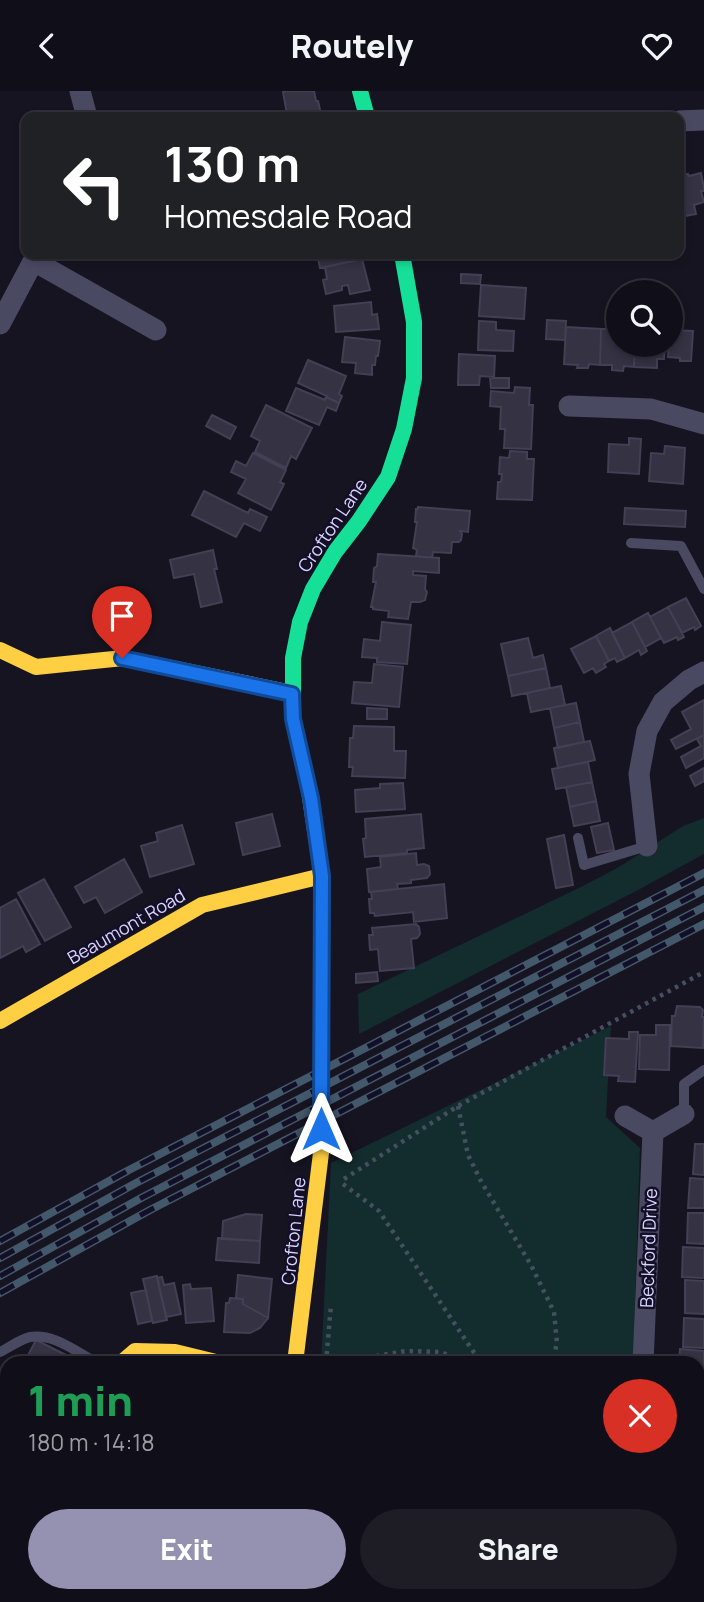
<!DOCTYPE html>
<meta charset="utf-8">
<style>
:root{--surface:#100f19;--page:#1e1d26;--text:#f1f3f6;--muted:#9c9ca2;--line:#302f38;--accent:#9591b1}
body{margin:0;font-family:Manrope,sans-serif;background:var(--page);color:var(--text);height:100vh;display:flex;flex-direction:column;font-size:26px;white-space:nowrap}
*{box-sizing:border-box;margin:0}
p{font-size:23px;color:var(--muted)}
.icon{flex:none;width:38px;height:38px;fill:none;stroke:currentColor;stroke-width:2;stroke-linecap:round;stroke-linejoin:round}
.map{position:relative;flex:1;overflow:hidden}
.panel{position:absolute;left:0px;top:1265px;width:705px;height:247px;display:flex;flex-direction:column;background:var(--surface);border-radius:21px 21px 0 0;box-shadow:0 4px 10px #0003,0 0 0 2px var(--line)}
.panel>*{flex:none}
.hud{position:absolute;left:21px;top:21px;width:663px;height:147px;border-radius:14px;box-shadow:0 4px 10px #0003,0 0 0 2px var(--line);background:#202124;color:#fff;overflow:hidden}
.tools{position:absolute;left:606px;top:189px;display:grid;gap:14px}
.tools a{display:grid;place-items:center;width:77px;height:77px;border-radius:50%;background:var(--surface);box-shadow:0 4px 10px #0003,0 0 0 2px var(--line);font-size:35px}
.pin{position:absolute;display:grid;place-items:center;width:60px;height:60px;color:#fff;margin:-72px -30px;border-radius:50% 50% 50% 0;rotate:-45deg;box-shadow:0 0 7px #0007}
.pin .icon{rotate:45deg}
.me{position:absolute;width:77px;margin:-38px;rotate:0deg;stroke-linejoin:round;filter:drop-shadow(0 0 5px #0008)}
.turn{display:flex;align-items:center;gap:24px;height:147px;padding:0 28px;font-size:32px}
.turn .icon{width:91px;height:91px;stroke-width:2.5}
.turn b{display:block;font-size:49px;line-height:60px}
.round{display:grid;place-items:center;flex:none;width:74px;height:74px;border-radius:37px;background:var(--page)}
.headline{display:flex;align-items:center;justify-content:space-between;height:119px;padding:0 28px}
h1{font-size:42px;font-weight:800;line-height:52px;color:#1e9e55}
.button{display:flex;gap:14px;margin-top:auto;padding:14px 28px}
.button a{flex:1;height:80px;border-radius:42px;background:var(--accent);color:#fff;font-size:28px;font-weight:800;line-height:80px;text-align:center}
.button a+a{background:var(--page);color:var(--text)}
header{display:flex;justify-content:space-between;align-items:center;height:91px;padding:0 28px;background:var(--surface);font-size:32px;font-weight:800}
.map>svg:first-child{display:block}
.green{fill:#132c2d}
.building{fill:#343243;stroke:#433f54;stroke-width:2}
.lines{fill:none;stroke-linecap:round;stroke-linejoin:round}
.path{stroke:#44505f;stroke-width:4.5;stroke-dasharray:3.5 5;stroke-linecap:butt}
.lane{stroke:#4a4962;stroke-width:10}
.street{stroke:#4a4962;stroke-width:21}
.fast{stroke:#16e098;stroke-width:16}
.slow{stroke:#ffcf43;stroke-width:16}
.jam{stroke:#f24e42;stroke-width:16}
.rail-casing{stroke:#43596b;stroke-width:8}
.rail{stroke:#130f26;stroke-width:5;stroke-dasharray:16;stroke-linecap:butt}
.route-casing{stroke:#114b97;stroke-width:18}
.route{stroke:#1a73e8;stroke-width:12}
.labels{text-anchor:middle;dominant-baseline:central;stroke-width:5;stroke-linejoin:round;paint-order:stroke}
.street-label{font-size:18px;fill:#d9d4ff;stroke:#130f26}
</style>
<header><svg class="icon" aria-label="back" viewBox="0 0 24 24"><path d="M15 5l-7 7 7 7"/></svg>Routely<svg class="icon" aria-label="heart" viewBox="0 0 24 24"><path d="M12 20l-8-8c-3-5 5-10 8-4 3-6 11-1 8 4z"/></svg></header>
<div class="map">
<svg width="704" height="1511" viewBox="0 0 704 1511">
<rect width="100%" height="100%" fill="#161421"/>
<path class="green" d="M704,727V763L638,799L359,943L358,903L583,795L619,776L683,735Z
M611,935L606,1026L640,1057L633,1272H321L331,1072Z
M698,1450L704,1451V1511H648L632,1505H698Z"/>
<path class="building" d="M287,0H314L316,10H318L321,23L308,26H291V22L287,23L283,1Z
M701,82L704,97V100H701L704,111L694,114L696,123L685,125L683,116L679,117V85L688,83L689,85Z
M317,163H361L362,168L320,177Z
M362,168L370,199L350,203L348,194L342,195V199L326,203L323,189L327,188L325,176Z
M461,183L481,184L480,193L461,192Z
M481,194L526,197L524,228L479,225Z
M371,211L372,224L377,223L379,238L336,241L334,215Z
M547,229L566,230L565,249L546,248Z
M479,230L496,231V239L514,240L513,260L478,259Z
M566,236L601,238L600,274L589,273L588,277H577L578,274L564,273Z
M601,238H618V254H635L634,276L624,275L623,280L612,279V274H600Z
M670,239L693,240L691,270H680V267L668,266Z
M345,246L380,250L378,265H376L375,274H372V284L355,282L356,272L342,271Z
M635,254H665L664,268H657V277L634,276Z
M459,263L495,265L494,286L480,285L479,294H458Z
M308,269L346,285L339,303L342,305L339,312L326,306L327,305L298,292Z
M490,287H509V297H491Z
M515,296L530,297L529,314H533L531,358L504,357L505,338H500L501,316L490,315L491,300L514,302Z
M296,297L325,309L326,306L339,312L336,320L327,316L319,334L286,320Z
M266,314L312,337L296,368L291,365L286,377L255,361L260,350L251,345Z
M212,324L236,336L230,348L206,335Z
M629,347L641,348L639,383L608,381L609,353L629,354Z
M665,355L685,357L683,393L649,390L651,362L664,363Z
M510,360L527,361V368H534L532,409L497,408L498,391H501L502,383H499L500,366L509,367Z
M253,362L286,379L280,391L284,393L271,419L238,402L246,388L231,381L236,370L246,375Z
M204,400L248,422L250,418L267,426L260,440L244,432L236,446L192,424Z
M418,416L470,420L468,441L460,440L462,443L461,449L459,451H452L451,462L433,461L432,467L416,465L417,459L413,457L417,431H415L416,418H418Z
M625,417L686,420L685,436L624,433Z
M213,459L217,478H214L222,511L201,516L194,483L174,487L170,469Z
M378,463L439,467V482L413,480V484L426,485L425,498L427,501L425,509L420,511H411L408,528L388,526L389,520L373,518V516H371L376,491H373L374,477L377,475Z
M686,507L701,535L695,539L694,536L682,542L668,516Z
M668,516L684,546L678,549L677,546L664,552L650,526Z
M648,522L661,547L645,556L632,531Z
M382,531L411,534L407,573L377,571V567L362,566L364,548L380,550Z
M632,531L647,560L641,564L639,559L625,567L612,542Z
M610,537L625,567L617,571L615,567L609,570L596,545Z
M596,545L609,570L604,573L606,576L596,582L593,577L584,582L571,558Z
M528,547L533,567L543,564L546,577L508,585L501,553Z
M374,573L403,576L399,616L352,612L354,591L372,592Z
M546,577L550,597L512,605L508,585Z
M561,595L565,614L531,621L527,602Z
M704,609V644L676,658L671,649L691,638L682,621Z
M576,612L580,631L554,637L550,617Z
M367,617L387,618V628H367Z
M580,631L584,651L558,657L554,637Z
M354,635L394,636V660H406L405,687L352,685L353,676H349L350,647H353Z
M704,644V667L686,677L681,666L701,655L697,648Z
M590,650L595,669L558,677L554,657Z
M588,671L592,691L556,698L552,678Z
M704,677V690L695,695L690,685Z
M592,691L596,710L570,716L566,696Z
M403,692L405,718L356,721L355,699L380,697V693Z
M596,710L600,730L574,735L570,716Z
M272,723L280,755L243,764L236,732Z
M421,723L424,757L407,759V762L365,766L363,748L366,747L365,728Z
M608,732L614,759L597,762L591,736Z
M182,734L194,773L150,786L141,755L158,750L156,742Z
M564,744L573,794L556,797L547,748Z
M416,762L417,774L424,773L429,775L430,783L427,787L411,789V792L397,793L398,798L369,801L367,778L381,776L380,766Z
M124,768L142,801L105,822L96,806L84,812L75,796Z
M44,788L71,836L45,850L18,802Z
M444,793L447,827L414,831L413,821L375,825L374,822H370L369,808H372L371,801Z
M16,808L40,853L26,861L23,855L0,867V817Z
M416,833L419,836L420,843L417,847L411,848L414,877L380,880L378,858L370,859L369,844H373L372,837Z
M377,881L378,890L356,892V883Z
M677,915L700,916L703,919L702,926H704L703,957L671,955L672,925H675Z
M656,934H670L669,979L639,978L640,944H656Z
M629,941H638L635,991L618,990L619,985L604,984L606,947L629,948Z
M695,1053H704V1084L693,1083Z
M690,1087L704,1088V1117H688Z
M688,1122H704V1153L687,1152Z
M246,1123L262,1124L260,1150L222,1148L223,1130Z
M218,1147L260,1150L259,1172L216,1169Z
M683,1156L704,1157V1187L682,1186Z
M238,1184L272,1188L268,1227L243,1213V1208L236,1207Z
M157,1185L167,1229L153,1232L143,1188Z
M162,1186L164,1194L174,1192L181,1223L166,1226L157,1187Z
M685,1189L704,1190V1223L685,1222Z
M190,1193L191,1198L211,1197L214,1230L186,1232L183,1194Z
M146,1199L152,1230L138,1233L131,1202Z
M230,1207L243,1208V1213L268,1227L260,1237L250,1242L224,1241L226,1212H229Z
M684,1227L704,1228V1257L683,1256Z
M36,1249L68,1265L64,1272H24Z
M680,1258L704,1260V1290H698V1272H679Z
M698,1294H704V1332L698,1331Z
M698,1334L704,1335V1364H698Z
M698,1369H703L704,1400H698Z
M698,1404H704L703,1441H698Z
M108,1505H286L287,1511H69L108,1507Z"/>
<g class="lines">
<path class="path" d="M458,1015L468,1064L482,1092L531,1174L554,1221L557,1252L552,1272
M344,1088L458,1015L704,881
M343,1093L379,1120L481,1272
M326,1272L331,1214
M334,1272L406,1260L441,1261L465,1272
M698,1485L704,1488"/>
<path class="lane" d="M631,452L681,455L704,498
M578,747L584,774L647,755
M684,1023V993L704,979
M0,1261C9,1257 20,1248 30,1246C55,1242 77,1262 98,1272"/>
<path class="street" d="M80,0L87,26
M679,30L704,29
M34,170L156,239
M0,233L37,163
M569,315L651,318L704,333
M647,755L639,683L647,640L663,611L689,589L704,581
M625,1025L653,1041L684,1023
M643,1272L653,1041"/>
<path class="fast" d="M360,0L367,26
M309,699L293,628V567L300,531L313,498L335,461L359,430L388,386L404,338L414,287V231L402,163"/>
<path class="slow" d="M0,559L36,576L123,567L292,602
M0,930L202,814L322,785
M121,1272L135,1260L175,1261L220,1272
M295,1272L321,1062L322,785L309,699
M606,1505L620,1511"/>
<path class="jam" d="M0,1493L7,1480"/>
<defs>
<path id="rail" d="M0,1150L129,1079L704,782
M0,1167L136,1092L704,799
M0,1185L143,1106L704,816
M0,1202L150,1119L704,833"/>
</defs>
<use href="#rail" class="rail-casing"/>
<use href="#rail" class="rail"/>
</g>
<g class="lines">
<defs>
<path id="route" d="M122,567L292,603L293,628L311,707L322,785L321,1038"/>
</defs>
<use href="#route" class="route-casing"/>
<use href="#route" class="route"/>
</g>
<g class="labels">
<g class="street-label">
<text transform="translate(332 434) rotate(-56)">Crofton Lane</text>
<text transform="translate(126 835) rotate(-30)">Beaumont Road</text>
<text transform="translate(293 1140) rotate(-84)">Crofton Lane</text>
<text transform="translate(648 1157) rotate(-88)">Beckford Drive</text>
</g>
</g>
</svg>
<div class="tools">
<a><svg class="icon" aria-label="search" viewBox="0 0 24 24"><circle cx="10" cy="10" r="6"/><path d="M15 15l6 6"/></svg></a>
</div>
<div class="pin" style="left:122px;top:567px;background:#d93025"><svg class="icon" aria-label="arrive" viewBox="0 0 24 24"><path d="M6 21V4h12l-3 4 3 4H6"/></svg></div>
<svg class="me" style="left:321px;top:1038px" viewBox="-20 -20 40 40"><path d="M0-17L14 15 0 8-14 15z" fill="#1a73e8" stroke="#fff" stroke-width="4"/></svg>
<div class="hud">
<div class="turn"><svg class="icon" aria-label="left" viewBox="0 0 24 24"><path d="M17 20v-9H6M10 6l-5 5 5 5"/></svg><div><b>130 m</b>Homesdale Road</div></div>
</div>
<section class="panel">
<div class="headline"><div><h1>1 min</h1><p>180 m · 14:18</p></div><a class="round" style="background:#d93025;color:#fff"><svg class="icon" aria-label="close" viewBox="0 0 24 24"><path d="M6 6l12 12M18 6L6 18"/></svg></a></div>
<div class="button"><a>Exit</a><a>Share</a></div>
</section>
</div>
